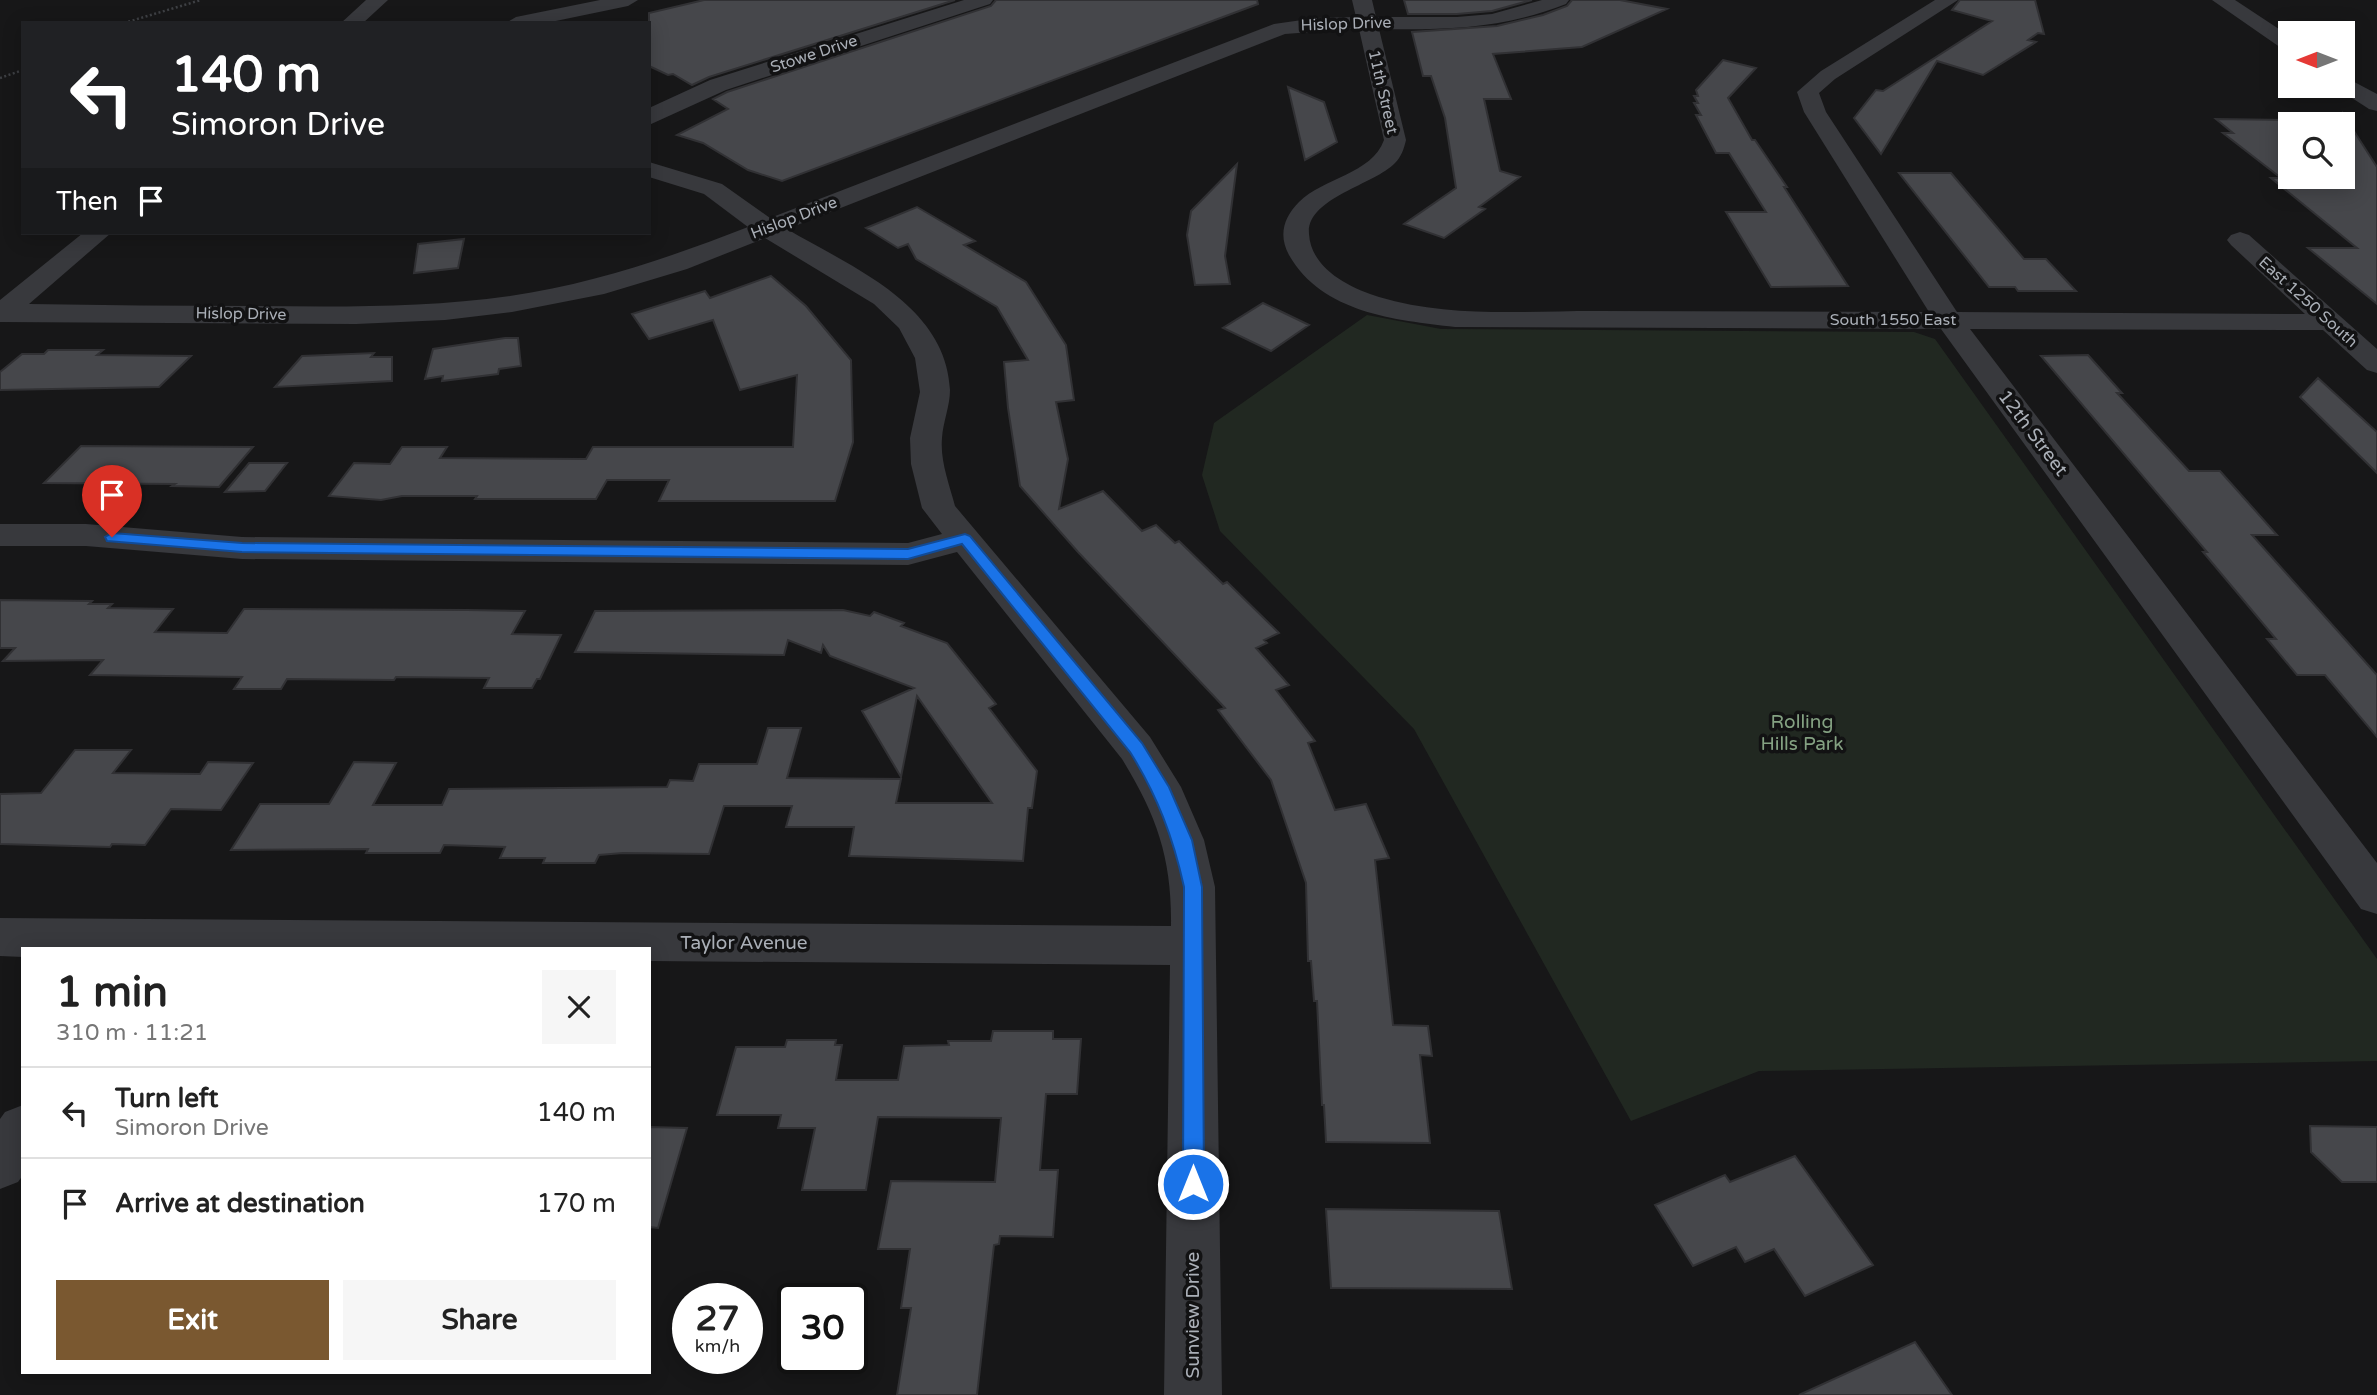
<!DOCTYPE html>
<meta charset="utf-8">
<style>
:root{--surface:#fff;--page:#f6f6f6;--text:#222;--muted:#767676;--line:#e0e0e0;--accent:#7a5830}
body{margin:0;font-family:"Varela Round",sans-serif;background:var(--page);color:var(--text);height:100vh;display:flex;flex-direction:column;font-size:26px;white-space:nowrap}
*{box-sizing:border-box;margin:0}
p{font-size:23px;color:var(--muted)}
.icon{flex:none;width:38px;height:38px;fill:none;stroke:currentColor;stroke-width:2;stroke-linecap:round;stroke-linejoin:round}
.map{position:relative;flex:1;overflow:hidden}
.sheet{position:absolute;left:21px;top:947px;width:630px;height:427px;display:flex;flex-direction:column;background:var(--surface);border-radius:0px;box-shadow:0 4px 18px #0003}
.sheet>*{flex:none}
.banner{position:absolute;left:21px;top:21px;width:630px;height:214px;border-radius:0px;box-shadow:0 4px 18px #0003;background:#202124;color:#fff;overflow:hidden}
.needle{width:46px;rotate:270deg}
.buttons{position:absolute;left:2278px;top:21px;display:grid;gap:14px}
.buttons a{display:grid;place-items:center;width:77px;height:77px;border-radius:0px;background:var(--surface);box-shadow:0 4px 18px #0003;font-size:35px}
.speed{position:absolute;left:672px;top:1283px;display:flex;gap:14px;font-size:35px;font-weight:700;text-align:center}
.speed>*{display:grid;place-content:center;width:91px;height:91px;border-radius:50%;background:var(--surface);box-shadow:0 4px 18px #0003;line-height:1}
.speed small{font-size:18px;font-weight:400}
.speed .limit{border:4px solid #111;border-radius:10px;background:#fff;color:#111}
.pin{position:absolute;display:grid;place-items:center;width:60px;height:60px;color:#fff;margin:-72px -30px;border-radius:50% 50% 50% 0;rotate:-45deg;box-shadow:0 0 7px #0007}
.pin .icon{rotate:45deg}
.me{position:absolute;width:77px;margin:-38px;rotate:0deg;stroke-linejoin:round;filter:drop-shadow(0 0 5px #0008)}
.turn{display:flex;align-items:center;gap:24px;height:147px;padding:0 35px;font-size:32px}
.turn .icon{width:91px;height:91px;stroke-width:2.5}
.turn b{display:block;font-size:49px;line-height:60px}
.then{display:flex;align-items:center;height:66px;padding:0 35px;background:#0003;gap:14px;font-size:26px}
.round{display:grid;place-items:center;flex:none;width:74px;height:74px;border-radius:0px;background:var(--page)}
.head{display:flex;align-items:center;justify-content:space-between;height:119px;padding:0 35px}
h1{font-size:42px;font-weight:700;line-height:52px}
.cta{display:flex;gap:14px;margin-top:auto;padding:14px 35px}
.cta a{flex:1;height:80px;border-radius:0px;background:var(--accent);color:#fff;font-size:28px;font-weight:700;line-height:80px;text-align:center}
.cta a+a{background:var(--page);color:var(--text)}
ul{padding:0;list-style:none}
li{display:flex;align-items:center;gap:21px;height:91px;padding:0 35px;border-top:2px solid var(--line)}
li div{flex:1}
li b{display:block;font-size:26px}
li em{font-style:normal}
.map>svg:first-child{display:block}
.green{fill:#212821}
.building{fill:#46474b;stroke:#313134;stroke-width:2}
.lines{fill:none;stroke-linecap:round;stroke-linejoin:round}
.path{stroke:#3e4044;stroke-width:2.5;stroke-dasharray:2 2.5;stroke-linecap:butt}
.minor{fill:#38393d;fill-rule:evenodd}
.route{fill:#1a73e8;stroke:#114b97;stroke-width:2}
.labels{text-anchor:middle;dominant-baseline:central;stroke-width:7;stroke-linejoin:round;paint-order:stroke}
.far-street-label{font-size:16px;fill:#aaafb7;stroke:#121213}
.street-label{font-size:19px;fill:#aaafb7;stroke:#121213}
.park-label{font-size:19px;fill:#84a182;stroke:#121213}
</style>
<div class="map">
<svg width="2377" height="1395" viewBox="0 0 2377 1395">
<rect width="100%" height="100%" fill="#171718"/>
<path class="green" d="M1367,315L1441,329L1914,332L1935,339L2377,959V1061L1759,1071L1631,1121L1414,729L1220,531L1202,475L1214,423Z"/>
<path class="building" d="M704,0H955L709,77L692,85L673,74L668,75L649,66V13Z
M996,0H1257L1258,4L782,181L748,170L703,143L677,135L728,109L713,99L727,92L991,6Z
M1404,0H1532L1492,11L1457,14H1408Z
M1572,0H1620L1667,9L1582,47L1493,54L1511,99H1484L1500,171L1520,177L1479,207L1485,209L1444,238L1404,224L1456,188L1445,118L1431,76H1423L1412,32L1497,26L1543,15L1567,6Z
M1960,0H2035L2044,34L2038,33L2028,40L2036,42L1983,75L1937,61L1881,154L1854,118L1876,90L1883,91L1992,21L1952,10Z
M1723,60L1756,68L1728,98L1752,140H1755L1787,187H1784L1848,286L1771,287L1726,212H1766L1729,153H1716L1696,115H1701L1694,103H1698L1694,96H1698L1696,90Z
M1288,87L1324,102L1337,142L1305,160Z
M2343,114L2377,167V304L2308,248H2357L2271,178H2281L2223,133H2233L2216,119L2289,120L2295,124H2291V177H2343Z
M1237,164L1225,256L1230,284L1195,285L1187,235L1191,211Z
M1899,173H1951L2024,259H2046L2076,291H2018L2015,287H1989Z
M917,207L975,241L964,245L1026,282L1066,345L1074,400L1056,402L1068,459L1059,509L1103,491L1142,531L1156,525L1175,543L1179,541L1223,584L1227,582L1279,633L1264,640L1267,643L1256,648L1289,685L1276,690L1315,741L1308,743L1335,810L1366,804L1389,858L1375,860L1393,1025L1428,1026L1432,1056L1420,1055L1430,1143L1326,1142L1324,1105H1322L1317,1001H1314L1311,961H1308L1306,883L1271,780L1218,710L1225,708L1078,552L1020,486L1008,408L1004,362L1028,360L997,307L916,259L908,244L898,248L866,228Z
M464,239L458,268L414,273L418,244Z
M771,276L806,306L851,360L853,442L835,501H659L669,480H607L596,499H475L477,496H402L381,500L329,496L354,463L390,464L402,447H447L440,458L586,459L593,447H793L797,375L740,390L713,320L649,339L632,314L705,291L710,298Z
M1263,303L1280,311L1309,325L1271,351L1223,328Z
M505,338H518L521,366L499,369L498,374L442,381L443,376L425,379L433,349Z
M48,350H103L97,355L191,356L159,387L0,390V372L22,354H44Z
M374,353L371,357H392V381L275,387L302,356Z
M2088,355L2122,393H2117L2189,471H2220L2277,535H2252L2377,675V737L2325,675H2297L2267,639H2276L2203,552H2207L2041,356Z
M2318,378L2377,432V473L2300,397Z
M81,446L253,447L219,487L172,486L175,484L44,483Z
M249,463H287L265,491L225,492Z
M0,600L92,601L89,604H112L108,608L173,609L155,632L227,633L244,609L467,610L525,611L512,634L561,635L540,679H537L532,688H484L489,678L396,677L394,680L287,679L281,689H234L242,677L90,675L103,660L3,661L15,648H0Z
M843,610L870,616L874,612L904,623L901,626L947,643L996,704L989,708L1037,771L1032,808H1028L1023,861L849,856L854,827H786L792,806H724L709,854L623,853L599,855L595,863H543L545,858H500L505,847L444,845L440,853H366L368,849L231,850L260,804H329L354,762L396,763L373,805H442L449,789L667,787L670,780L693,781L699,764H757L768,728H801L787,778L901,779L896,803H992L917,696L901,777L862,711L914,688L830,656L823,645L821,653L788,640L784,655L575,652L595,611Z
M75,750H131L113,773L200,774L208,762L253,763L221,810L171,809L145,845L112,844L110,847L0,844V794L41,793Z
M993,1031H1053V1039H1081L1077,1094H1046L1040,1170H1058L1053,1237L1000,1236L999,1244L994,1245L977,1395H897L911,1308H901L910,1249H878L891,1181L995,1182L1001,1118L878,1117L866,1190H802L815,1128H778L781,1115H717L736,1047H785L787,1040H836L835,1045H842L836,1080H898L904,1046L949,1045L948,1041H991Z
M2310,1126L2377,1127V1182H2342L2311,1152Z
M649,1127L687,1128L658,1228L649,1227Z
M1795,1156L1873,1265L1805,1296L1774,1249L1745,1262L1736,1247L1693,1266L1655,1205L1725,1175L1730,1182Z
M1326,1209L1499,1211L1512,1289L1331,1288Z
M1915,1342L1952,1395H1799Z"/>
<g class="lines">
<path class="path" d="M124,23L201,0
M0,78L23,70"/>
<path class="minor" d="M366,0H388L363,23H341Z
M600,0H638L628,6L546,23H506L516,17Z
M964,0H993L990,4L726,90L649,125V108L710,80Z
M1352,0H1372L1376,17H1457L1492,14L1542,0H1569L1566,4C1502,29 1447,30 1379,29L1406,140C1404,149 1401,157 1395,163C1374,185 1306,198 1309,234C1311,269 1350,288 1379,297C1449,318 1524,311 1595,311C1707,311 1818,312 1929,312L1804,112L1797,92L1821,71L1935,0H1958L1835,79L1819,93L1826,112L1957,312L2305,314L2231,245L2227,240L2231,235L2240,232L2249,235L2377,349V373L2367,370L2323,330L1970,329L2377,863V914L2361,909L1941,329L1455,327C1395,320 1322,313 1289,255C1278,235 1284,217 1299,202C1323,178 1372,174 1384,140L1359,29H1351L1285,34L787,229C851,267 946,304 950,390C950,406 943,422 942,438C940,461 949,483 955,506L1150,737L1181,787L1204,840L1215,887L1222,1395H1164L1170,965L649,961V948H23V957L0,956V918L1171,926C1172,859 1157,816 1122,759L957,552L908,565L242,559L86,546H0V524H86L242,537L908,543L942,534L922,508L911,464L910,438L920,392L915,358L899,328L874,304L765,238L687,269L604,294L512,312L445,320L356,324L0,322V300L83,233H111L29,304C103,305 177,306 251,306C338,307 424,308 510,296C593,284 671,257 748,227L704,194L649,177V162L722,184L770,218L1274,24L1316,18L1356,17Z
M2212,0H2235L2291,37V52L2284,50Z
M2343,76L2377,94V111L2369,109L2335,87L2343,86Z
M23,1105V1175L18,1182L0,1189V1119L5,1112Z"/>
</g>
<path class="route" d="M112,533L242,543L908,549L965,534L970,536L1142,743L1169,787L1192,840L1202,887L1204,1184L1201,1191L1193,1195L1186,1191L1183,1184L1184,887C1173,837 1157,795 1130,752L962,544L908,559L242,552L107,541L105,537Z"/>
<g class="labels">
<g class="far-street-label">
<text transform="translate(1346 24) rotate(-2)">Hislop Drive</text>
<text transform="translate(814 54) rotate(-18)">Stowe Drive</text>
<text transform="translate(1383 92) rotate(77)">11th Street</text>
<text transform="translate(794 218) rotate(-21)">Hislop Drive</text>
<text transform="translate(2308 302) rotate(42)">East 1250 South</text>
<text transform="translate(241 314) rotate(1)">Hislop Drive</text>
<text x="1893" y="320">South 1550 East</text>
</g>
<g class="street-label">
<text transform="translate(2033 433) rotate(53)">12th Street</text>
<text x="744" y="943">Taylor Avenue</text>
<text transform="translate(1193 1315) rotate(-90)">Sunview Drive</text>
</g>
<g class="park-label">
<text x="1802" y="722">Rolling<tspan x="1802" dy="22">Hills Park</tspan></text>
</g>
</g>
</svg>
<div class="buttons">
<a><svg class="needle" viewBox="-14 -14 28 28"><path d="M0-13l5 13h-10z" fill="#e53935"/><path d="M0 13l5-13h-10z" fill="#767676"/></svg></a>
<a><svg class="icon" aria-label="search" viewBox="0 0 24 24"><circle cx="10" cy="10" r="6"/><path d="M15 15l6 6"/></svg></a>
</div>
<div class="speed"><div>27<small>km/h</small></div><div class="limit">30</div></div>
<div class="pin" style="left:112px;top:537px;background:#d93025"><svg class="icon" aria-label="arrive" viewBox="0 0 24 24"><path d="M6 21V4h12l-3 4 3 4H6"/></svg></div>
<svg class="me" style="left:1193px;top:1184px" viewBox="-20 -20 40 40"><circle r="17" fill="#1a73e8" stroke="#fff" stroke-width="3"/><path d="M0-11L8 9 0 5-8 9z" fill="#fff"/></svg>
<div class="banner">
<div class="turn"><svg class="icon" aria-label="left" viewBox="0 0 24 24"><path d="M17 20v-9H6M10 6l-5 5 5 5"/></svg><div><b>140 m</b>Simoron Drive</div></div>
<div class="then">Then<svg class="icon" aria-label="arrive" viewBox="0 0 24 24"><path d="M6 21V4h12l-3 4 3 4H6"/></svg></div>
</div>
<section class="sheet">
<div class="head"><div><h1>1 min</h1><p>310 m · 11:21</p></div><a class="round"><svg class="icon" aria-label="close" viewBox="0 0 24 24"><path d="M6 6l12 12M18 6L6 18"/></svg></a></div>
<ul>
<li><svg class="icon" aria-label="left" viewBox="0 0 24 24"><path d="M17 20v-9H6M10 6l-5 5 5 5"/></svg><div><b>Turn left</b><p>Simoron Drive</p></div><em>140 m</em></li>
<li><svg class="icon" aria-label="arrive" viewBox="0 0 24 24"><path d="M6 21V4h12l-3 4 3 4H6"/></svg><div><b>Arrive at destination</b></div><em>170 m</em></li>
</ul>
<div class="cta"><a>Exit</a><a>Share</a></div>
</section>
</div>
